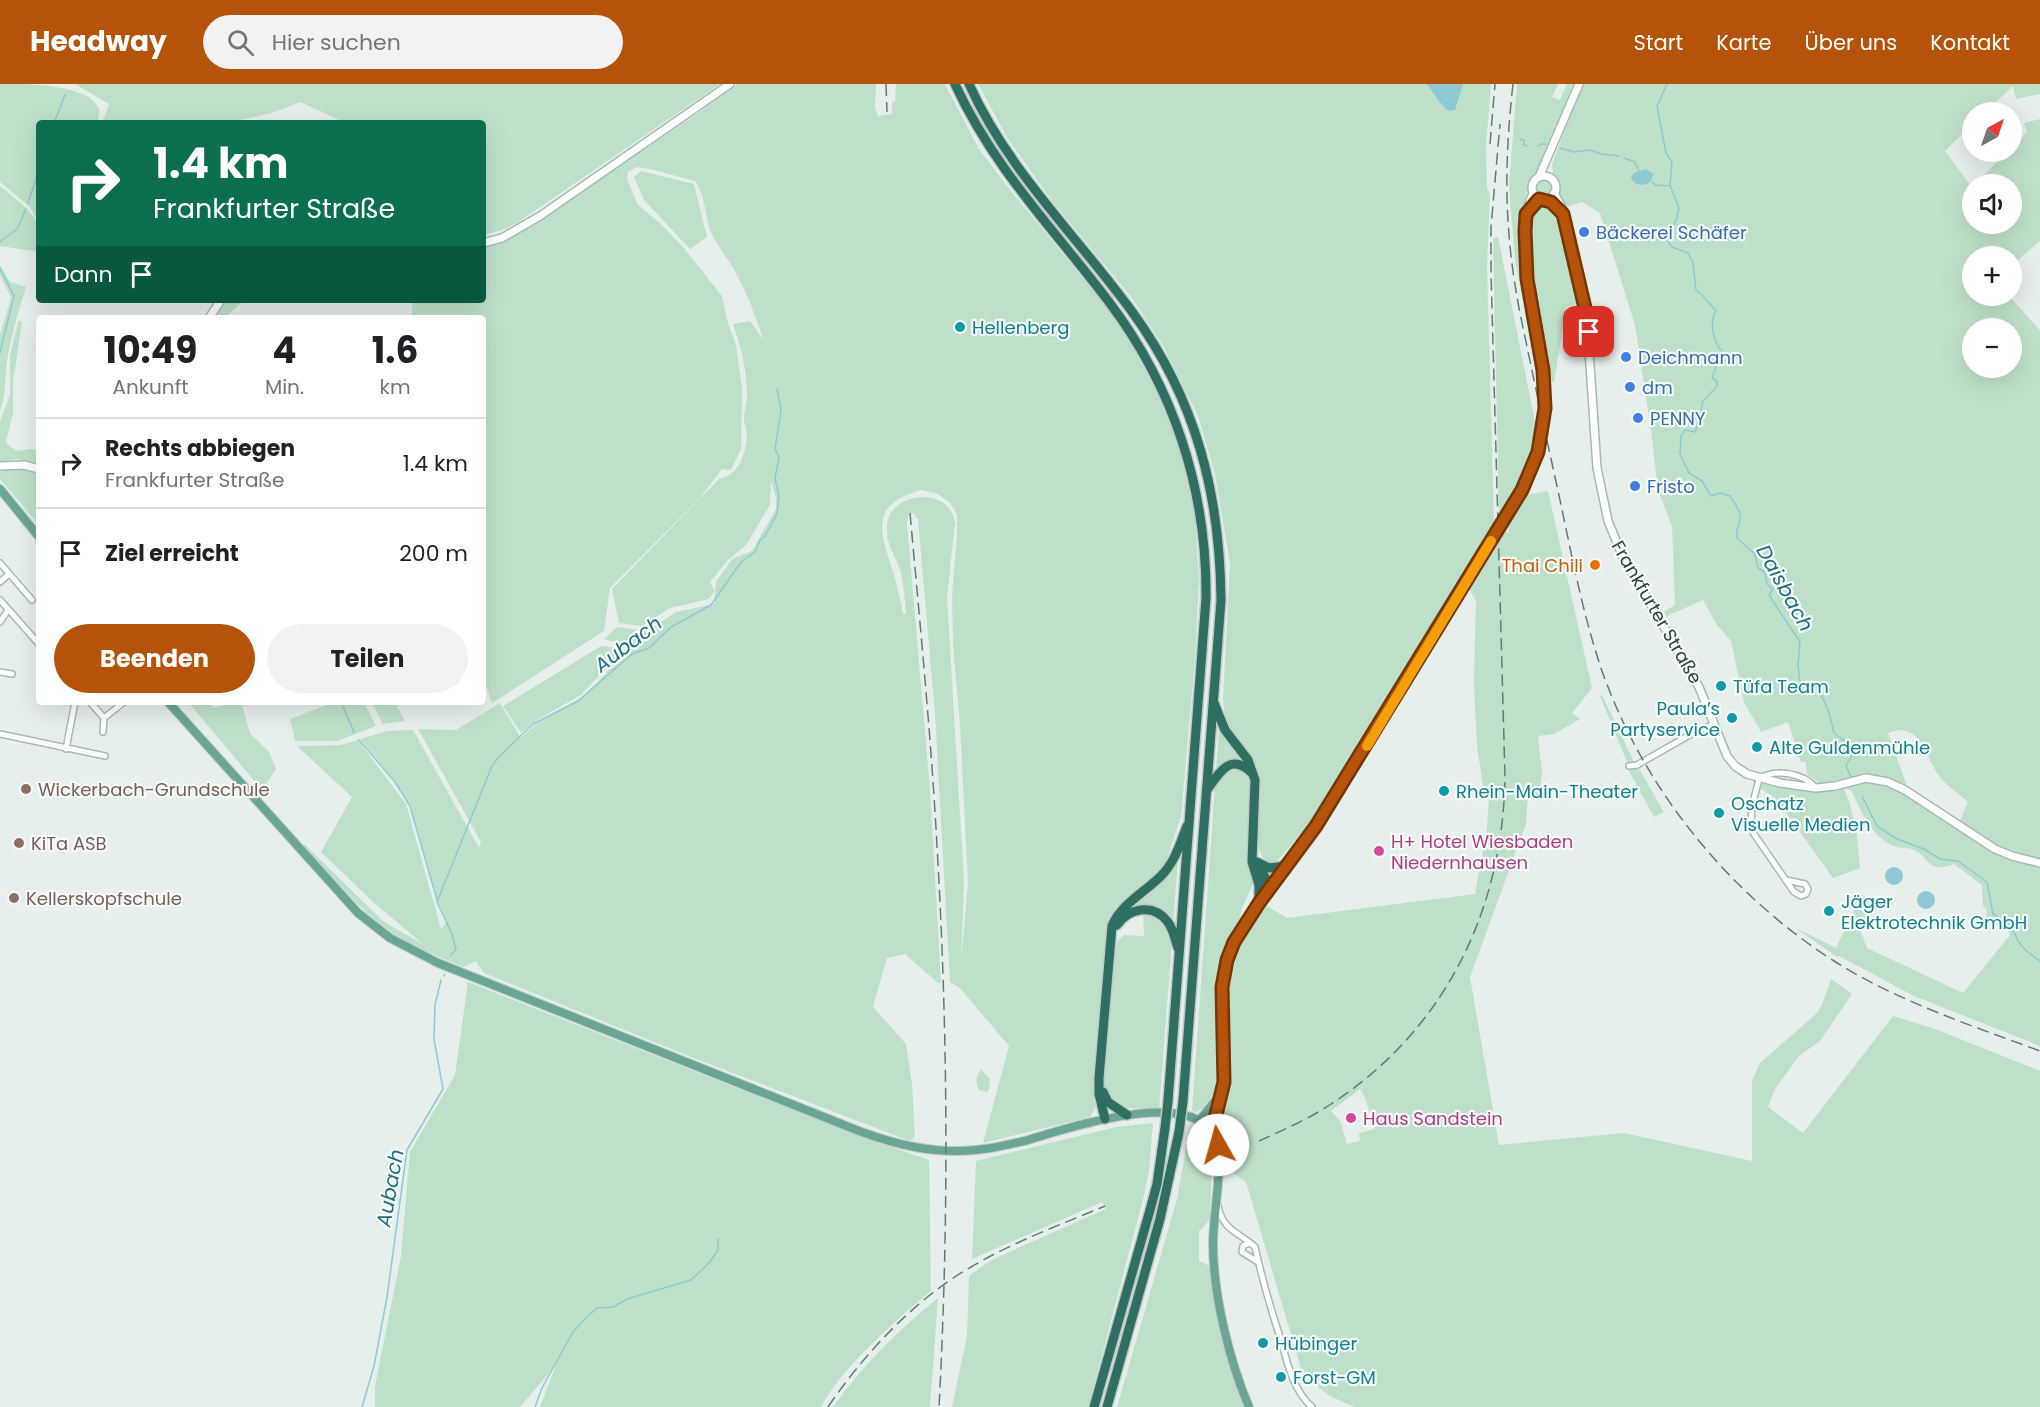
<!DOCTYPE html>
<html lang="de">
<meta charset="utf-8">
<style>
:root{--surface:#fff;--page:#f2f2f2;--text:#202124;--muted:#757577;--line:#e0e0e0;--accent:#b45309}
body{margin:0;font-family:Poppins,sans-serif;background:var(--page);color:var(--text);height:100vh;display:flex;flex-direction:column;font-size:22px;white-space:nowrap}
*{box-sizing:border-box;margin:0}
p{font-size:20px;color:var(--muted)}
.icon{flex:none;width:33px;height:33px;fill:none;stroke:currentColor;stroke-width:2;stroke-linecap:round;stroke-linejoin:round}
.map{position:relative;flex:1;overflow:hidden}
.drawer{position:absolute;left:36px;top:231px;width:450px;height:390px;display:flex;flex-direction:column;background:var(--surface);border-radius:6px;box-shadow:0 6px 24px #0002}
.drawer>*{flex:none}
.hud{position:absolute;left:36px;top:36px;width:450px;height:183px;border-radius:6px;box-shadow:0 6px 24px #0002;background:#0b6e4f;color:#fff;overflow:hidden}
.needle{width:39px;rotate:40deg}
.controls{position:absolute;left:1962px;top:18px;display:grid;gap:12px}
.controls a{display:grid;place-items:center;width:60px;height:60px;border-radius:50%;background:var(--surface);box-shadow:0 6px 24px #0002;font-size:30px}
.pin{position:absolute;display:grid;place-items:center;width:51px;height:51px;color:#fff;margin:-26px;border-radius:12px;box-shadow:0 3px 9px #0006}
.me{position:absolute;width:66px;margin:-33px;rotate:353deg;stroke-linejoin:round;filter:drop-shadow(0 0 4px #0008)}
.turn{display:flex;align-items:center;gap:21px;height:126px;padding:0 18px;font-size:27px}
.turn .icon{width:78px;height:78px;stroke-width:2.5}
.turn b{display:block;font-size:42px;line-height:51px}
.then{display:flex;align-items:center;height:57px;padding:0 18px;background:#0003;gap:12px;font-size:22px}
.eta{display:flex;justify-content:space-evenly;align-items:center;height:102px;text-align:center}
.eta b{font-size:36px;font-weight:700;line-height:42px}
.primary-button{display:flex;gap:12px;margin-top:auto;padding:12px 18px}
.primary-button a{flex:1;height:69px;border-radius:36px;background:var(--accent);color:#fff;font-size:24px;font-weight:700;line-height:69px;text-align:center}
.primary-button a+a{background:var(--page);color:var(--text)}
ul{padding:0;list-style:none}
li{display:flex;align-items:center;gap:18px;height:90px;padding:0 18px;border-top:2px solid var(--line)}
li div{flex:1}
li b{display:block;font-size:22px}
li em{font-style:normal}
header{display:flex;align-items:center;gap:36px;box-sizing:border-box;height:84px;padding:0 30px;background:var(--accent);color:#fff}
header strong{font-size:28px}
nav{display:flex;gap:33px;margin-inline-start:auto;font-size:21px}
.search{width:420px;height:54px;background:var(--page);display:flex;align-items:center;gap:15px;box-sizing:border-box;padding:0 21px;border-radius:33px;color:var(--muted);font-size:22px}
.map>svg:first-child{display:block}
.green{fill:#bfe0c8;fill-rule:evenodd}
.water{fill:#8ec9d4}
.lines{fill:none;stroke-linecap:round;stroke-linejoin:round}
.stream{stroke:#8ec9d4;stroke-width:1.5}
.street-casing{stroke:#a8b8b2;stroke-width:8}
.secondary-casing{stroke:#a4bbb3;stroke-width:10}
.primary-casing{stroke:#c2cac8;stroke-width:10}
.highway-casing{stroke:#c2cac8;stroke-width:12}
.street{stroke:#fff;stroke-width:5}
.secondary{stroke:#fff;stroke-width:7}
.primary{stroke:#6aa596;stroke-width:8}
.highway{stroke:#2f6f62;stroke-width:9}
.rail{stroke:#5f7d75;stroke-width:1.5;stroke-dasharray:12 6;stroke-linecap:butt}
.secondary-bridge-casing{stroke:#a4bbb3;stroke-width:10;stroke-linecap:butt}
.highway-bridge-casing{stroke:#c2cac8;stroke-width:12;stroke-linecap:butt}
.secondary-bridge{stroke:#fff;stroke-width:7}
.highway-bridge{stroke:#2f6f62;stroke-width:9}
.route-casing{stroke:#753606;stroke-width:15}
.route{stroke:#b45309;stroke-width:10}
.slow{stroke:#f59e0b;stroke-width:10}
.shop-dot{fill:#3f7fe0;stroke:#f7fbf9;stroke-width:2}
.culture-dot{fill:#0f9aa8;stroke:#f7fbf9;stroke-width:2}
.food-dot{fill:#e8710a;stroke:#f7fbf9;stroke-width:2}
.education-dot{fill:#8d6e63;stroke:#f7fbf9;stroke-width:2}
.hotel-dot{fill:#d1479c;stroke:#f7fbf9;stroke-width:2}
.labels{text-anchor:middle;dominant-baseline:central;stroke-width:4.5;stroke-linejoin:round;paint-order:stroke}
.shop-label{font-size:18px;fill:#366cbe;stroke:#f7fbf9;text-anchor:start}
.culture-label{font-size:18px;fill:#0d838f;stroke:#f7fbf9;text-anchor:start}
.food-label{font-size:18px;fill:#c56008;stroke:#f7fbf9;text-anchor:end}
.street-label{font-size:18px;fill:#24423a;stroke:#f7fbf9}
.education-label{font-size:18px;fill:#785e54;stroke:#f7fbf9;text-anchor:start}
.hotel-label{font-size:18px;fill:#b23c85;stroke:#f7fbf9;text-anchor:start}
.water-label{font-size:20px;font-style:italic;fill:#1c6f80;stroke:#f7fbf9}
</style>
<header>
<strong>Headway</strong>
<div class="search"><svg class="icon" aria-label="search" viewBox="0 0 24 24"><circle cx="10" cy="10" r="6"/><path d="M15 15l6 6"/></svg>Hier suchen</div>
<nav><a>Start</a><a>Karte</a><a>Über uns</a><a>Kontakt</a></nav>
</header>
<div class="map">
<svg width="2040" height="1323" viewBox="0 0 2040 1323">
<rect width="100%" height="100%" fill="#e6efeb"/>
<path class="green" d="M0,0C30,0 61,0 87,12C99,21 102,25 97,39H39V138L30,123L0,98Z
M75,0H720L517,139L502,146L483,151V39H346L300,18C238,47 168,39 102,39L109,20Z
M737,0H876L875,24L878,32L892,30V18H895L896,0H945L979,65L1010,106L1104,220L1130,257L1164,322L1182,374L1195,431L1199,497L1195,574L1181,733L1166,777L1157,790L1108,842L1094,1002L1096,1023L1090,1033L983,1059L1009,962L960,904L950,898L935,630L918,436L914,429L909,430L907,439L930,706L941,899H938L905,870L887,874L873,923L906,960L912,1000L915,1052L910,1057L686,971L484,889L476,877L463,883C439,873 414,863 392,849C358,825 331,792 303,762L304,760L383,837L424,861L372,817L321,768L352,713L297,662L340,661L358,656L406,720L441,845L447,837L438,818L411,722L396,698L360,655L387,647L413,646L479,764L481,758L418,645L456,646L500,619L521,654L536,640L584,612L626,569L625,561L604,555L617,543L648,547L676,528L714,520L716,498L732,475L752,467L776,425V414L771,397L770,421L746,461L728,476L710,498L715,507L709,515L670,524L642,542L619,539L612,505L719,395C739,391 746,370 747,351C747,345 743,339 744,333C744,327 747,320 747,314C748,290 741,263 733,240L750,237L763,255C755,229 745,205 732,182C724,169 715,159 710,146C705,130 705,110 695,97L650,85L636,83L628,88L627,95L638,121L662,141L683,163L722,212L728,239L736,261L742,305L741,365L731,386L722,385L701,413L610,504L604,547L492,619L483,592V234H412V216H483V162L505,157L527,145L701,27ZM921,406L938,410L950,419L957,430V451L952,511L953,561L960,640L968,799L961,876L964,798L947,513L955,439C950,401 890,407 887,441C885,460 896,472 901,489C904,502 905,518 906,530H903C900,515 897,500 892,485C879,445 871,420 921,406Z
M978,0H1491L1486,63L1487,105L1490,110L1487,181L1494,440L1308,741L1273,782C1244,767 1264,722 1260,694C1257,675 1240,663 1230,647C1225,637 1224,626 1223,615L1230,479L1215,390L1198,332L1165,265L1132,214L1052,117L1008,55Z
M1517,0H1558L1552,13L1560,16L1567,0H1573L1537,89L1529,99L1526,112L1530,116L1526,175L1537,248L1533,253L1540,296L1538,300L1515,176L1509,101Z
M1582,0H2040V10L2016,15L2013,2L1985,28H1972V40L1945,67L1972,103V140H2012V100H1975L2007,68H2012V63L2027,48L2024,39L2040,35V157L2012,181V172H1972V212H2009L2040,246V962L1914,912L1839,872L1837,873L1794,843L1836,864L1857,820V809L1867,813L1870,831L1860,846L1867,864L1963,909L2010,851L2007,844L1986,834L1987,827L1983,822L1982,801L1954,780C1926,790 1931,774 1914,766C1909,763 1902,765 1896,763C1871,754 1862,728 1851,706L1844,705L1850,720L1857,752L1860,784L1833,794L1780,720L1775,714L1761,705L1762,698L1815,708L1843,704L1838,696L1821,700L1807,690L1806,678H1801L1788,638L1761,648L1744,618L1731,557L1717,541L1703,516L1665,533L1663,528L1675,521L1672,442L1658,406L1651,346L1635,241L1600,129L1582,118L1566,123L1559,110L1558,101L1553,92L1552,80ZM1972,244H2012V284H1972ZM1898,646C1925,647 1925,673 1939,692C1947,702 1959,710 1968,718L1959,739L1908,705L1888,649Z
M641,87L694,100L707,153L690,165L644,116L634,93Z
M1535 104a9 9 0 1 1 18 0a9 9 0 1 1-18 0Z
M0,102C12,112 36,129 39,144C40,152 39,161 39,168L0,162Z
M1544,121L1550,124L1555,131L1579,219L1566,223L1554,298H1552C1546,267 1520,153 1533,129C1535,124 1539,122 1544,121Z
M1498,153L1537,348H1535C1529,379 1516,408 1499,436L1493,154Z
M0,181L10,198L26,203C19,226 12,248 8,272C4,290 7,309 0,327V251L11,214L0,191Z
M226,216H244L225,234H213Z
M19,236L22,238L13,298V329L6,357L8,361L17,367L30,365L39,366V381L17,375L0,378V337L10,311V271Z
M5,385H26L39,389V441L0,395V388Z
M1548,407L1592,604L1572,629L1580,635L1554,650L1538,652L1542,689L1539,710L1528,712L1526,740L1470,893L1499,1061L1624,1049L1752,1077V996L1760,979L1816,930L1822,921L1831,895L1852,910L1820,957L1799,972L1775,1005L1768,1023L1803,1049L1893,932L1935,945L2040,987V1323H1354L1330,1312L1303,1291L1246,1098L1226,1084C1226,1078 1227,1071 1227,1066C1226,1057 1220,1048 1219,1039C1219,1031 1223,1025 1225,1017C1227,1010 1227,1002 1227,994C1228,918 1213,888 1263,820L1287,834L1475,810L1487,744L1489,713H1485L1477,663L1474,598L1476,517L1468,502L1504,444L1509,450L1508,441L1527,411ZM1360,1005L1365,1014L1375,1045L1359,1049L1360,1057L1347,1060L1340,1037L1331,1027Z
M601,562L620,564L619,570L581,611L534,638L521,649L503,622Z
M1602,611L1635,680L1631,681L1627,678L1600,612Z
M188,618H211L213,624L226,621V618H241L250,649L269,668L276,685L262,706Z
M335,618H364L376,642L337,657H295L290,635Z
M372,618H395L405,637L383,640Z
M1219,641L1247,679C1233,673 1226,678 1216,688Z
M1235,682L1251,693L1249,779L1253,800L1241,826L1240,840L1231,855L1221,883L1217,922L1221,977L1216,1006L1205,1023L1196,1028L1192,1027L1215,702L1225,686Z
M1638,683L1664,728L1654,733L1628,685Z
M1178,776L1173,840L1140,822L1125,826L1168,789Z
M1143,828C1159,831 1168,842 1172,857L1159,1026C1124,1023 1106,1029 1102,988L1112,862L1124,851L1144,852Z
M468,898L862,1053L929,1076L931,1207C895,1237 843,1282 821,1323H540L556,1281L520,1323H375V1302L401,1172L410,1068L455,991Z
M981,985L990,995L989,1005L987,1008L979,1006C975,998 976,992 981,985Z
M1153,1039L1149,1087L1144,1112L1088,1323H952L967,1252L969,1192L990,1177L1020,1163L1106,1125L1102,1118L972,1175L976,1077L1116,1043Z
M1189,1048C1197,1052 1204,1055 1208,1063C1214,1076 1210,1119 1210,1136L1199,1147V1177L1210,1182C1217,1230 1226,1278 1244,1323H1117L1177,1115Z
M938,1214L930,1323H833C863,1281 898,1246 938,1214Z"/>
<path class="water" d="M1427,0H1463L1455,26L1448,27L1438,16Z
M1646,85L1654,90L1648,100C1640,101 1634,102 1631,93L1634,89Z
M1885 792a9 9 0 1 1 18 0a9 9 0 1 1-18 0Z
M1917 816a9 9 0 1 1 18 0a9 9 0 1 1-18 0Z"/>
<g class="lines">
<path class="stream" d="M1667,0L1657,22L1666,69L1672,78L1670,101L1679,124L1676,137L1667,150V156L1672,163L1688,169L1693,179L1696,206C1705,212 1709,220 1716,227C1709,238 1713,258 1722,267L1712,294L1717,297V302L1702,318C1703,329 1698,337 1695,348L1685,346L1681,352L1680,370L1689,389L1702,397L1711,412L1720,409L1730,412C1734,419 1741,426 1740,435C1739,443 1736,443 1737,454L1755,470L1758,484L1765,488L1767,500L1773,505L1769,511L1800,558L1798,581L1800,599L1815,602C1826,617 1830,630 1834,649L1853,663L1854,667L1846,682L1851,693
M54,39L65,11
M1520,55L1524,56V61L1527,62
M1538,62L1541,60H1546
M1560,64L1574,68L1590,66L1601,70L1619,72
M1624,74L1635,78L1639,87
M1651,97L1655,101L1669,102
M28,119L39,86
M0,158L17,145L26,125
M0,184L14,212L0,268
M341,618L354,648
M359,656L395,698L410,722L437,816
M1862,712L1877,742L1897,755L1924,765L1940,775L1958,777L1987,798L1993,830L2012,841C2016,859 2025,867 2040,877
M451,871L456,865L452,850L437,818L492,682L498,674L533,640L578,617L632,570L649,564L671,543L711,521L741,478L755,468L760,456L765,452L777,430L779,412L775,394L779,373L775,365L781,326L777,305
M444,892L445,890
M362,1323L374,1282L387,1213L407,1066L443,1005L434,955L435,921L441,896
M535,1323L542,1304L573,1248L585,1235L597,1224L613,1223L627,1215L691,1196L709,1179L718,1166V1155"/>
<defs>
<path id="street" d="M0,479L32,516
M0,498L9,490
M0,516L39,560
M0,538L8,526
M0,588L12,590
M90,618L104,634L103,648
M104,634L124,618
M0,650L105,672
M66,665L75,618
M1629,682L1637,681L1693,649L1714,640
M1786,796L1805,800L1808,805L1806,810L1801,812L1794,808L1754,750C1747,733 1755,712 1759,695C1774,684 1804,689 1816,704
M1218,1122C1223,1147 1239,1148 1255,1163C1262,1194 1270,1223 1280,1253C1287,1277 1292,1305 1312,1323
M1249,1159L1243,1162L1242,1168L1258,1178"/>
<path id="secondary" d="M1532 104a12 12 0 1 1 24 0a12 12 0 1 1-24 0Z
M1539,93L1579,0
M1533,109C1514,153 1529,207 1537,252
M1554,109L1563,126L1587,237L1597,384L1608,437L1623,473L1699,603L1727,672L1735,682L1747,690L1780,699L1816,704L1835,702L1866,694L1888,698L1905,706L1995,765L2012,772L2040,779
M483,159L502,154L540,132L730,0
M209,234L221,216
M0,382L24,381L39,385
M1268,806L1316,742L1406,599L1526,398"/>
<path id="primary" d="M0,405L39,453
M168,618L358,829L390,854L438,879L859,1047C897,1061 934,1070 975,1066C991,1065 1008,1061 1024,1057C1064,1046 1193,1000 1216,1055C1224,1076 1213,1133 1213,1159C1213,1210 1229,1276 1249,1323
M1199,1037L1219,1012
M1213,1050C1211,1031 1222,1014 1224,996C1226,971 1221,947 1221,922C1220,876 1242,841 1268,806"/>
<path id="highway" d="M955,0C994,85 1054,145 1109,218C1174,304 1207,406 1206,514L1168,1017
M969,0C1008,87 1078,153 1133,229C1196,316 1220,410 1221,516L1183,1017
M1214,619L1225,646L1248,676L1255,696L1252,778L1259,801V819
M1207,706C1220,688 1230,668 1252,689
M1256,778L1265,793L1268,806
M1257,778L1269,784L1286,782
M1117,841C1129,824 1153,819 1167,837C1173,844 1175,855 1178,864
M1103,1008L1108,1018L1127,1031
M1105,1035L1099,1010V994L1112,842C1121,820 1145,808 1161,792C1175,778 1180,760 1187,742
M1094,1323L1150,1126L1157,1100L1165,1044
M1107,1323L1160,1135L1179,1048"/>
</defs>
<use href="#street" class="street-casing"/>
<use href="#secondary" class="secondary-casing"/>
<use href="#primary" class="primary-casing"/>
<use href="#highway" class="highway-casing"/>
<use href="#street" class="street"/>
<use href="#secondary" class="secondary"/>
<use href="#primary" class="primary"/>
<use href="#highway" class="highway"/>
<path class="rail" d="M886,0L887,28
M1513,0C1504,81 1504,144 1519,224C1532,288 1546,352 1560,416C1572,473 1583,531 1602,587C1644,705 1728,809 1834,877C1897,917 1970,941 2040,967
M1490,60L1495,0
M910,429C920,540 931,651 937,762C948,949 949,1136 939,1323
M1259,1057C1283,1046 1309,1035 1331,1020C1445,946 1503,826 1505,693L1491,188V143L1500,40
M828,1323C864,1270 915,1215 971,1183C1013,1158 1060,1141 1105,1122"/>
<defs>
<path id="secondary-bridge" d="M1526,398C1548,350 1547,303 1537,252"/>
<path id="highway-bridge" d="M1165,1044L1168,1017
M1179,1048L1183,1017"/>
</defs>
<use href="#secondary-bridge" class="secondary-bridge-casing"/>
<use href="#highway-bridge" class="highway-bridge-casing"/>
<use href="#secondary-bridge" class="secondary-bridge"/>
<use href="#highway-bridge" class="highway-bridge"/>
</g>
<g class="lines">
<defs>
<path id="route" d="M1218,1061L1213,1043L1224,998L1222,903L1227,876L1234,858L1259,819L1316,742L1522,406L1538,368L1545,324L1543,286L1527,195L1525,147L1526,130L1539,115L1551,118L1563,130L1585,224L1589,248"/>
</defs>
<use href="#route" class="route-casing"/>
<use href="#route" class="route"/>
<path class="slow" d="M1367,662L1491,457"/>
</g>
<g class="shop-dot">
<circle cx="1584" cy="148" r="6"/>
<circle cx="1626" cy="273" r="6"/>
<circle cx="1630" cy="303" r="6"/>
<circle cx="1638" cy="334" r="6"/>
<circle cx="1635" cy="402" r="6"/>
</g>
<g class="culture-dot">
<circle cx="960" cy="243" r="6"/>
<circle cx="1721" cy="602" r="6"/>
<circle cx="1732" cy="634" r="6"/>
<circle cx="1757" cy="663" r="6"/>
<circle cx="1444" cy="707" r="6"/>
<circle cx="1719" cy="729" r="6"/>
<circle cx="1829" cy="827" r="6"/>
<circle cx="1263" cy="1259" r="6"/>
<circle cx="1281" cy="1293" r="6"/>
</g>
<circle class="food-dot" cx="1595" cy="481" r="6"/>
<g class="education-dot">
<circle cx="26" cy="705" r="6"/>
<circle cx="19" cy="759" r="6"/>
<circle cx="14" cy="814" r="6"/>
</g>
<g class="hotel-dot">
<circle cx="1379" cy="767" r="6"/>
<circle cx="1351" cy="1034" r="6"/>
</g>
<g class="labels">
<g class="shop-label">
<text x="1596" y="148">Bäckerei Schäfer</text>
<text x="1638" y="273">Deichmann</text>
<text x="1642" y="303">dm</text>
<text x="1650" y="334">PENNY</text>
<text x="1647" y="402">Fristo</text>
</g>
<g class="culture-label">
<text x="972" y="243">Hellenberg</text>
<text x="1733" y="602">Tüfa Team</text>
<text x="1720" y="624" text-anchor="end">Paula′s<tspan x="1720" dy="21">Partyservice</tspan></text>
<text x="1769" y="663">Alte Guldenmühle</text>
<text x="1456" y="707">Rhein-Main-Theater</text>
<text x="1731" y="719">Oschatz<tspan x="1731" dy="21">Visuelle Medien</tspan></text>
<text x="1841" y="817">Jäger<tspan x="1841" dy="21">Elektrotechnik GmbH</tspan></text>
<text x="1275" y="1259">Hübinger</text>
<text x="1293" y="1293">Forst-GM</text>
</g>
<g class="food-label">
<text x="1583" y="481">Thai Chili</text>
</g>
<g class="street-label">
<text transform="translate(1657 528) rotate(60)">Frankfurter Straße</text>
</g>
<g class="education-label">
<text x="38" y="705">Wickerbach-Grundschule</text>
<text x="31" y="759">KiTa ASB</text>
<text x="26" y="814">Kellerskopfschule</text>
</g>
<g class="hotel-label">
<text x="1391" y="757">H+ Hotel Wiesbaden<tspan x="1391" dy="21">Niedernhausen</tspan></text>
<text x="1363" y="1034">Haus Sandstein</text>
</g>
<g class="water-label">
<text transform="translate(1785 504) rotate(61)">Daisbach</text>
<text transform="translate(628 560) rotate(-37)">Aubach</text>
<text transform="translate(390 1104) rotate(-80)">Aubach</text>
</g>
</g>
</svg>
<div class="controls">
<a><svg class="needle" viewBox="-14 -14 28 28"><path d="M0-13l5 13h-10z" fill="#e53935"/><path d="M0 13l5-13h-10z" fill="#757577"/></svg></a>
<a><svg class="icon" aria-label="sound" viewBox="0 0 24 24"><path d="M4 9h4l5-4v14l-5-4H4zM17 9q2 3 0 6"/></svg></a>
<a>+</a>
<a>−</a>
</div>
<div class="pin" style="left:1589px;top:248px;background:#d93025"><svg class="icon" aria-label="arrive" viewBox="0 0 24 24"><path d="M6 21V4h12l-3 4 3 4H6"/></svg></div>
<svg class="me" style="left:1218px;top:1061px" viewBox="-20 -20 40 40"><circle r="19" fill="#fff"/><path d="M0-13L10 11 0 6-10 11z" fill="#b45309"/></svg>
<div class="hud">
<div class="turn"><svg class="icon" aria-label="right" viewBox="0 0 24 24"><path d="M7 20v-9h11M14 6l5 5-5 5"/></svg><div><b>1.4 km</b>Frankfurter Straße</div></div>
<div class="then">Dann<svg class="icon" aria-label="arrive" viewBox="0 0 24 24"><path d="M6 21V4h12l-3 4 3 4H6"/></svg></div>
</div>
<section class="drawer">
<div class="eta">
<div><b>10:49</b><p>Ankunft</p></div>
<div><b>4</b><p>Min.</p></div>
<div><b>1.6</b><p>km</p></div>
</div>
<ul>
<li><svg class="icon" aria-label="right" viewBox="0 0 24 24"><path d="M7 20v-9h11M14 6l5 5-5 5"/></svg><div><b>Rechts abbiegen</b><p>Frankfurter Straße</p></div><em>1.4 km</em></li>
<li><svg class="icon" aria-label="arrive" viewBox="0 0 24 24"><path d="M6 21V4h12l-3 4 3 4H6"/></svg><div><b>Ziel erreicht</b></div><em>200 m</em></li>
</ul>
<div class="primary-button"><a>Beenden</a><a>Teilen</a></div>
</section>
</div>
